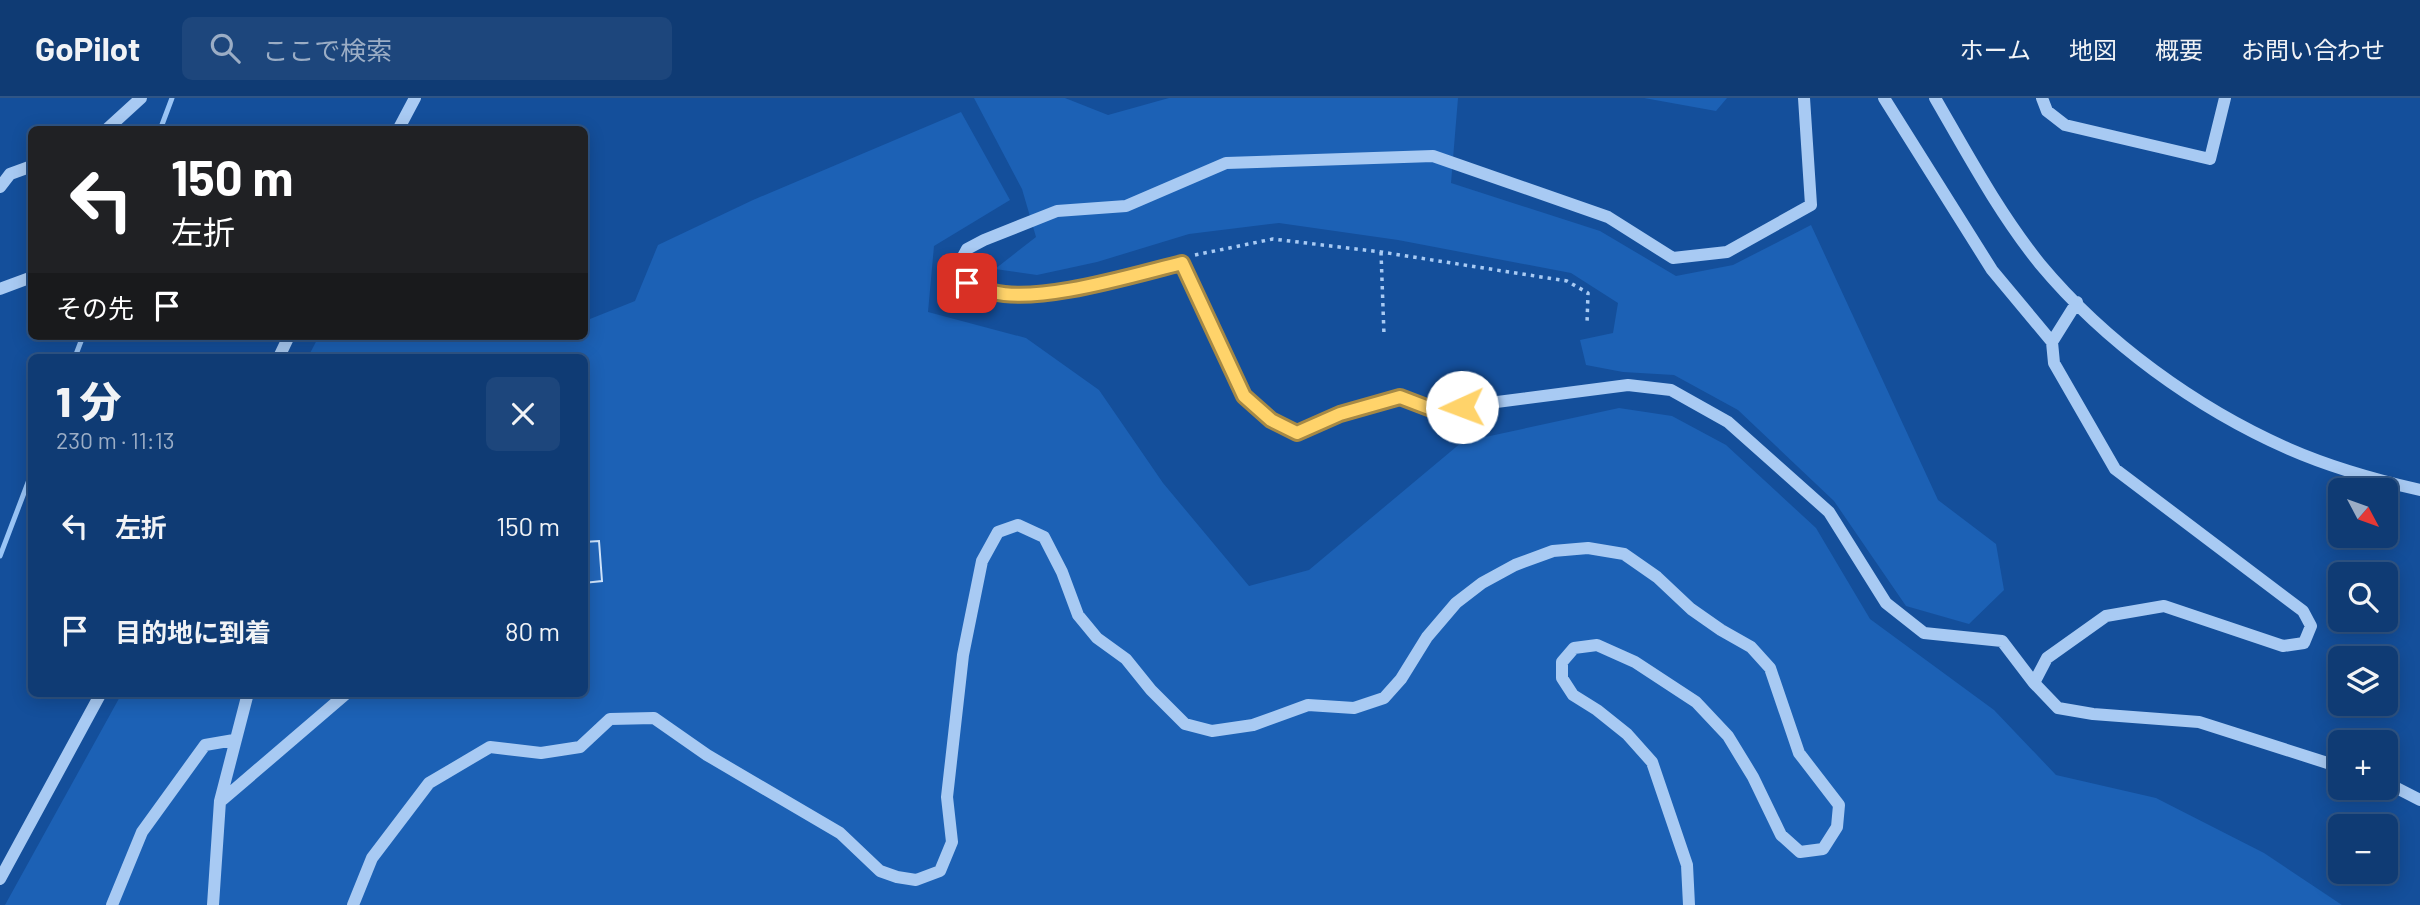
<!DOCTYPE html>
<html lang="ja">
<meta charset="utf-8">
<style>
:root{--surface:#0f3b74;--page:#1d467c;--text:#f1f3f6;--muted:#9badc5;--line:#2f5586}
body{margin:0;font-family:Barlow,"Noto Sans JP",sans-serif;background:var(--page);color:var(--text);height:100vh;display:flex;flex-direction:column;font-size:26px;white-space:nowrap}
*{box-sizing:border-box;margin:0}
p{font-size:23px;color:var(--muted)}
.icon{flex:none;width:38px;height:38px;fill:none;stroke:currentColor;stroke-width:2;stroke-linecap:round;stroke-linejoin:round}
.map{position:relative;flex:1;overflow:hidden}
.details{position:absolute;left:28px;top:256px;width:560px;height:343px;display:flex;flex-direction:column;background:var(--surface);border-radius:10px;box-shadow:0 4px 18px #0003,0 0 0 2px var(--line)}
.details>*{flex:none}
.hud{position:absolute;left:28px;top:28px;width:560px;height:214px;border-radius:10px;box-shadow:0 4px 18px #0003,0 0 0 2px var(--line);background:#202124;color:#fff;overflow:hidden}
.needle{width:46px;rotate:131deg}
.buttons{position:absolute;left:2328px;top:380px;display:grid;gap:14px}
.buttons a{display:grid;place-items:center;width:70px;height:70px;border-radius:10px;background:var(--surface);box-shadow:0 4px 18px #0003,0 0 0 2px var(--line);font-size:35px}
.pin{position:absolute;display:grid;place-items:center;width:60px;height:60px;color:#fff;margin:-30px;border-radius:14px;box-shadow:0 4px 10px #0006}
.me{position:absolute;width:77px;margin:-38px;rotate:268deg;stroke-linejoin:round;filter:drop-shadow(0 0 5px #0008)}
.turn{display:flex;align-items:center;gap:24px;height:147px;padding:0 28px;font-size:32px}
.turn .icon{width:91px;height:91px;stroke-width:2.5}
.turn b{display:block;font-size:49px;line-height:60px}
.then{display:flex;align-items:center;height:66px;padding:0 28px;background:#0003;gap:14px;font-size:26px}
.round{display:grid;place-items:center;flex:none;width:74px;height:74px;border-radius:10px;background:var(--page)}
.head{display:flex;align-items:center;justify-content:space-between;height:119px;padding:0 28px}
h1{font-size:42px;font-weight:800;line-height:52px}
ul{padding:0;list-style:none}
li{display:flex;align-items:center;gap:21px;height:105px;padding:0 28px}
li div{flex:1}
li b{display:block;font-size:26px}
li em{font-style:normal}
header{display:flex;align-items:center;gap:42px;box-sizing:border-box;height:98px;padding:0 35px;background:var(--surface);border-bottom:2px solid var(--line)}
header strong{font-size:33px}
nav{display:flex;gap:38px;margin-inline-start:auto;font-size:24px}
.search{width:490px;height:63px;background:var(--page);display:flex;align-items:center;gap:18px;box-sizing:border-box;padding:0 24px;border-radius:10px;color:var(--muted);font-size:26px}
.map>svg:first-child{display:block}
.green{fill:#1c61b5}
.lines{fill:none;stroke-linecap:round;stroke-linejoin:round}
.stream{stroke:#9ac5f6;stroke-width:5}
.building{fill:#2266ba;stroke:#d0e5fd;stroke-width:2}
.path{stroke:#a8caf3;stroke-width:3.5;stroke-dasharray:3.5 5;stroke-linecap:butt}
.minor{stroke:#a8caf3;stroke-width:12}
.route-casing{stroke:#a68945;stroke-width:18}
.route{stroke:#ffd36a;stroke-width:12}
</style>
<header>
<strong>GoPilot</strong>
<div class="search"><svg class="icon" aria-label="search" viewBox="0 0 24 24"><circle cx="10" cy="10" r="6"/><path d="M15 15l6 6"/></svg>ここで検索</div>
<nav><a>ホーム</a><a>地図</a><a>概要</a><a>お問い合わせ</a></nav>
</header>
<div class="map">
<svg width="2420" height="807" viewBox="0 0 2420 807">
<rect width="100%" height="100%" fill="#144f9b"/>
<path class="green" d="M974,0H1065L1108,17L1169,0H1458L1451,85L1600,133L1676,178L1733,167L1811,127L1938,402L1996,446L2004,492L1969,526L1906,508L1834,403L1738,312L1674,277L1623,274L1586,267L1580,242L1613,235L1618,205L1571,175L1398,142L1279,125L1189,136L1097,164L1037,177L995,171L1036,139L1022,91Z
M1644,0H1727L1716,13Z
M961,14L1010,102L934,148L928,214L1026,240L1099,292L1163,385L1249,488L1309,472L1462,344L1619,310L1672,318L1726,347L1816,430L1870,521L1994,612L2056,677L2156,700L2264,755L2342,807H5L122,595H584V259H308L319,238H584L585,223L635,203L658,147L753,102Z"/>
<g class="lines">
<path class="stream" d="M160,32L172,0
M75,259L83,238
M0,458L32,374"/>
</g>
<path class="building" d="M599,443L602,483L584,485V444Z"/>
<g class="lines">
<path class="path" d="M1381,154L1384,237
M1195,157L1273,141L1381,154L1567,183L1588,195L1587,226"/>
<path class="minor" d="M1804,0L1811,107L1727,154L1673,160L1608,119L1433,58L1226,65L1126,108L1057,113L984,142L967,151L958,168L967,185C976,188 984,192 993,194C1040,206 1134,177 1182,165L1244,298L1271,322L1297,335L1340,316L1400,299L1435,312L1628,287L1671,292L1728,324L1829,414L1886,505L1924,535L2002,543L2034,585
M1884,0L1992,172L2052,244
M1935,0C1968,57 1999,115 2040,166C2105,244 2196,310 2289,351C2330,369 2376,382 2420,392
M2042,0L2047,13L2065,27L2210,61L2225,0
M106,32L141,0
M398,32L415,0
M0,89L10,76L32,68
M0,191L32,179
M2077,204L2052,244L2054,265L2115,371L2303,513L2311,528L2304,545L2283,548L2164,508L2106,518L2047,560L2034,585L2058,610L2093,616L2199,624L2340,669
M279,259L289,238
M2385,684L2420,702
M221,703L347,595
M0,781L101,595
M112,807L142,734L205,647L234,642
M213,807L220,703L248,595
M353,807L372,760L429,685L490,649L541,655L580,649L610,621L654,620L707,657L840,735L880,773L897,779L916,782L940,773L952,744L947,699L963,557L982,463L998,434L1018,427L1044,439L1062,474L1078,517L1097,540L1126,561L1151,592L1185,626L1212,633L1253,627L1308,607L1354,610L1384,600L1401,581L1427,539L1456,505L1482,485L1515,467L1553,453L1588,450L1624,456L1657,479L1691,511L1721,532L1751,549L1770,570L1799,655L1839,707L1837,729L1823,751L1800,754L1781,737L1753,679L1728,638L1696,604L1635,564L1597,547L1574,550L1562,564V580L1573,597L1597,612L1627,636L1652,664L1687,767L1689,807"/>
</g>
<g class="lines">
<defs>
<path id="route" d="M967,185C976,188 984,192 993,194C1040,206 1133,177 1182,165L1244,298L1271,322L1297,335L1340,316L1400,299L1434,312L1462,309"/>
</defs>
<use href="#route" class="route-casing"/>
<use href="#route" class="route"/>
</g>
</svg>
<div class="buttons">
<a><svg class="needle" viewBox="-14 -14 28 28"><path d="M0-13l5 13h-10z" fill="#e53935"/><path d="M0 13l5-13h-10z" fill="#9badc5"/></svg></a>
<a><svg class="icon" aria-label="search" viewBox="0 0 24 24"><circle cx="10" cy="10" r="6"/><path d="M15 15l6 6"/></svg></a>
<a><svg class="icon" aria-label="layers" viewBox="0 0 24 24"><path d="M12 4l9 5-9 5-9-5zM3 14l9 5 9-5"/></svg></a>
<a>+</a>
<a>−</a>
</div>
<div class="pin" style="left:967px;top:185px;background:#d93025"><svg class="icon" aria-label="arrive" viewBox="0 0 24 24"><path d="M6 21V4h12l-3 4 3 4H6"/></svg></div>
<svg class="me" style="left:1462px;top:309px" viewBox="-20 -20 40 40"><circle r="19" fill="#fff"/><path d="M0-13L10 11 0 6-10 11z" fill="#ffd36a"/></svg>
<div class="hud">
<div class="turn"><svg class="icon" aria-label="left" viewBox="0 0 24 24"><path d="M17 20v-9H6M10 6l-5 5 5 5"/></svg><div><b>150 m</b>左折</div></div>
<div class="then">その先<svg class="icon" aria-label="arrive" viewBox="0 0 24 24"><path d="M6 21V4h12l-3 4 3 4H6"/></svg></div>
</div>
<section class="details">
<div class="head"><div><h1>1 分</h1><p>230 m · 11:13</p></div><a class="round"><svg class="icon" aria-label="close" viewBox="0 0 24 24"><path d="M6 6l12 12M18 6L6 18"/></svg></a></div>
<ul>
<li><svg class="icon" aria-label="left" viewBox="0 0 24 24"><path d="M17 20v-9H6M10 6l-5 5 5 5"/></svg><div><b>左折</b></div><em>150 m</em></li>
<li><svg class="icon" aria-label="arrive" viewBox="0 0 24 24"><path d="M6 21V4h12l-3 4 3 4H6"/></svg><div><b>目的地に到着</b></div><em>80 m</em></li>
</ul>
</section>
</div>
